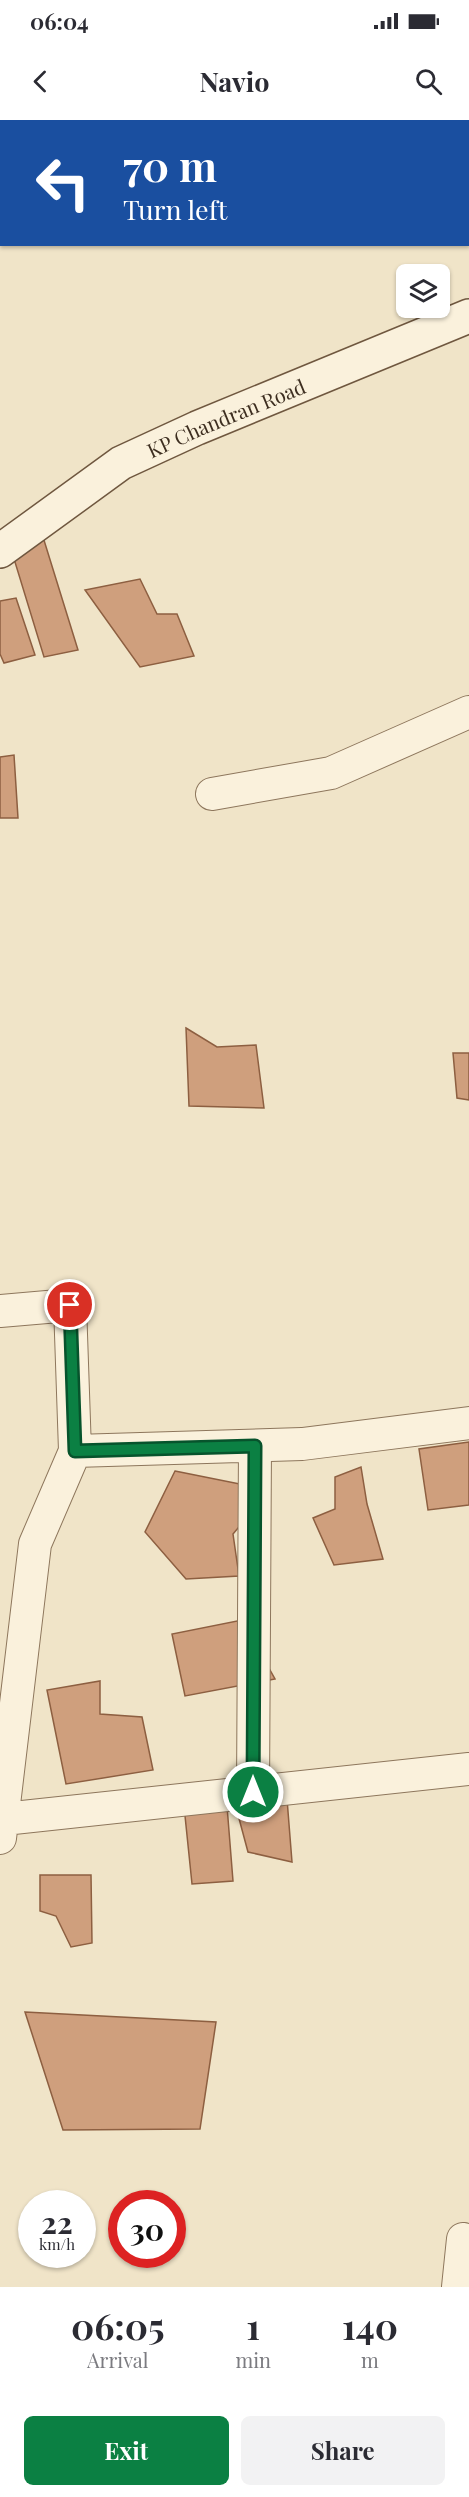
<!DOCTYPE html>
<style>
:root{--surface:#fff;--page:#f2f2f3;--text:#2b2b33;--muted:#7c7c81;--accent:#0b8043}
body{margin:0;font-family:"Playfair Display",serif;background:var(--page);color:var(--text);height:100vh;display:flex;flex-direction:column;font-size:22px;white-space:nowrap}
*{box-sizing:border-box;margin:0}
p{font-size:20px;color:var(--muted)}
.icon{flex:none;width:33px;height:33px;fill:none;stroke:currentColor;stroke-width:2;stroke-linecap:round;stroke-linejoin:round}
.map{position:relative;height:2167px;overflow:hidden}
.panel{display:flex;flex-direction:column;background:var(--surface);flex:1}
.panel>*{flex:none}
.top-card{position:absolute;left:0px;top:0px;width:470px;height:126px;box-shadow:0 2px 4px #0004;background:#1a4fa0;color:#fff;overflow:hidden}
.tools{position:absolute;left:396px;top:144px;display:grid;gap:12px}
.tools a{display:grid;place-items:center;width:54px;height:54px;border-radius:9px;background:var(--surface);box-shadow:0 2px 4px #0004;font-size:30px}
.speed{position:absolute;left:18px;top:2070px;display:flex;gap:12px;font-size:30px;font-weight:700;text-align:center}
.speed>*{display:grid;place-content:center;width:78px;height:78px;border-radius:50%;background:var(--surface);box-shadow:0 2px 4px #0004;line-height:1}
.speed small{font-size:15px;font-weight:400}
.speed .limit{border:9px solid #d22;background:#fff;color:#111}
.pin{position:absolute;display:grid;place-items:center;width:51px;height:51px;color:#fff;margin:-26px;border:3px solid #fff;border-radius:50%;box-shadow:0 2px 6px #0007}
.me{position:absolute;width:66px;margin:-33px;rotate:0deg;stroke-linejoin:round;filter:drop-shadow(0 0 4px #0008)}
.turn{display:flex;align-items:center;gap:21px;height:126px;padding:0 24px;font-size:27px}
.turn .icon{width:78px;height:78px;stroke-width:2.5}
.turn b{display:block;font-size:42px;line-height:51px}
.eta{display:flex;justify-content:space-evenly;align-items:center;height:102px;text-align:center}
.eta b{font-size:36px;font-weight:700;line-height:42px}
.button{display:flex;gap:12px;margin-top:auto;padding:12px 24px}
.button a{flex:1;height:69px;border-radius:9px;background:var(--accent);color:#fff;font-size:24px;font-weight:700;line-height:69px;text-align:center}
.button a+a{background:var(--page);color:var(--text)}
.status{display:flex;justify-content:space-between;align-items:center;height:42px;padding:0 30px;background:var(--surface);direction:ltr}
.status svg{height:16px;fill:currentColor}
header{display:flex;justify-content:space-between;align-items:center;height:78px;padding:0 24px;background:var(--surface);font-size:27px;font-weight:700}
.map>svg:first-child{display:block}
.building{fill:#cf9f7d;stroke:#8d5f41;stroke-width:1.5}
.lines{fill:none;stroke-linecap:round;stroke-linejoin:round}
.minor-casing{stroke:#8d765c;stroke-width:34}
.secondary-casing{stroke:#6f573f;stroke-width:36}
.minor{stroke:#faf1dc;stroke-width:32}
.secondary{stroke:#faf1dc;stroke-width:33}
.route-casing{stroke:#07532c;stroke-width:15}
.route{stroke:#0b8043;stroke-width:10}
.labels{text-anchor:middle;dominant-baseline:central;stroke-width:6;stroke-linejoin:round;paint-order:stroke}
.street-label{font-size:20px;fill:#3d2e20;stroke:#f7eed8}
</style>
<div class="status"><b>06:04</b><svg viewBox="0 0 49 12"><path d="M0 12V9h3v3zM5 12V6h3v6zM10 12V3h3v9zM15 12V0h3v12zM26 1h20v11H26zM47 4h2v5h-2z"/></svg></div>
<header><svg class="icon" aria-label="back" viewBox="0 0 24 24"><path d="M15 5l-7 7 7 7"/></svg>Navio<svg class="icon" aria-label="search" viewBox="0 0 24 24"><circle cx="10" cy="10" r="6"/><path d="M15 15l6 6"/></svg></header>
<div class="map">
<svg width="469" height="2167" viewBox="0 0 469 2167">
<rect width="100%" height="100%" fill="#f0e4c8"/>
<path class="building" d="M469,36V110H468V38Z
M43,417L78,530L44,537L11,429Z
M140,459L157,494H177L194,536L140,547L85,470Z
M16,478L35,535L4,543L0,534V481Z
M14,635L18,698H0V637Z
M186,908L217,927L256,925L264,988L189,986Z
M453,933H469V980L457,978Z
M469,1322V1385L428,1390L419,1329Z
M361,1347L367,1384L383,1439L334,1445L313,1398L335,1389V1357Z
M175,1351L270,1370L233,1414L239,1456L186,1459L145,1412Z
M242,1500L275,1559L185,1576L172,1514Z
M100,1561V1594L142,1597L153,1650L66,1664L47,1570Z
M262,1675L287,1679L292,1742L248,1732L237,1691L262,1692Z
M184,1686H227L233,1761L192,1764Z
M40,1755H91L92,1823L71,1827L56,1796L40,1791Z
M25,1892L216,1902L200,2009L63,2010Z"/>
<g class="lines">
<defs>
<path id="minor" d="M105,2L106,0
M0,57L2,58
M212,674L331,653L469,592
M0,1191L70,1185L75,1331L302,1324L469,1303
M253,1672L255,1326
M4,1699L469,1649
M0,1718L35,1424L75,1331
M458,2167L463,2119"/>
<g id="secondary">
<path id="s1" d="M0,431L121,343L197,308L469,196"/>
</g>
</defs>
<use href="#minor" class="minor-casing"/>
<use href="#secondary" class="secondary-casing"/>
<use href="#minor" class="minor"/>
<use href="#secondary" class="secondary"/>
</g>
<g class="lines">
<defs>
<path id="route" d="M70,1185L75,1331L255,1326L253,1672"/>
</defs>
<use href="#route" class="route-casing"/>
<use href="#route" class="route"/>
</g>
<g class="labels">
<g class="street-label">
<text stroke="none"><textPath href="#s1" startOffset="264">KP Chandran Road</textPath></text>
</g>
</g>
</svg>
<div class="tools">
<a><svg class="icon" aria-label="layers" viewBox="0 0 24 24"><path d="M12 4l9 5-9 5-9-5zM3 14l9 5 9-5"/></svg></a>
</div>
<div class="speed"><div>22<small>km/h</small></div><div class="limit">30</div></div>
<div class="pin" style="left:70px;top:1185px;background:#d93025"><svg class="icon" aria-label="arrive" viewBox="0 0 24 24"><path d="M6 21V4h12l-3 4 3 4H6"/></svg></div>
<svg class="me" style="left:253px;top:1672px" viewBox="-20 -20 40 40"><circle r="17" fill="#0b8043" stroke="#fff" stroke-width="3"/><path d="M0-11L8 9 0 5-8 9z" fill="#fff"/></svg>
<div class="top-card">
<div class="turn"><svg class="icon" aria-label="left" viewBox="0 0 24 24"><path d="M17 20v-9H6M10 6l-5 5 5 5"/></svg><div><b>70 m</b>Turn left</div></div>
</div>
</div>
<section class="panel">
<div class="eta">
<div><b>06:05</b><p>Arrival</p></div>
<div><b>1</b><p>min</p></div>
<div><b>140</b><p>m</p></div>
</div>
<div class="button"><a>Exit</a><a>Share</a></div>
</section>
